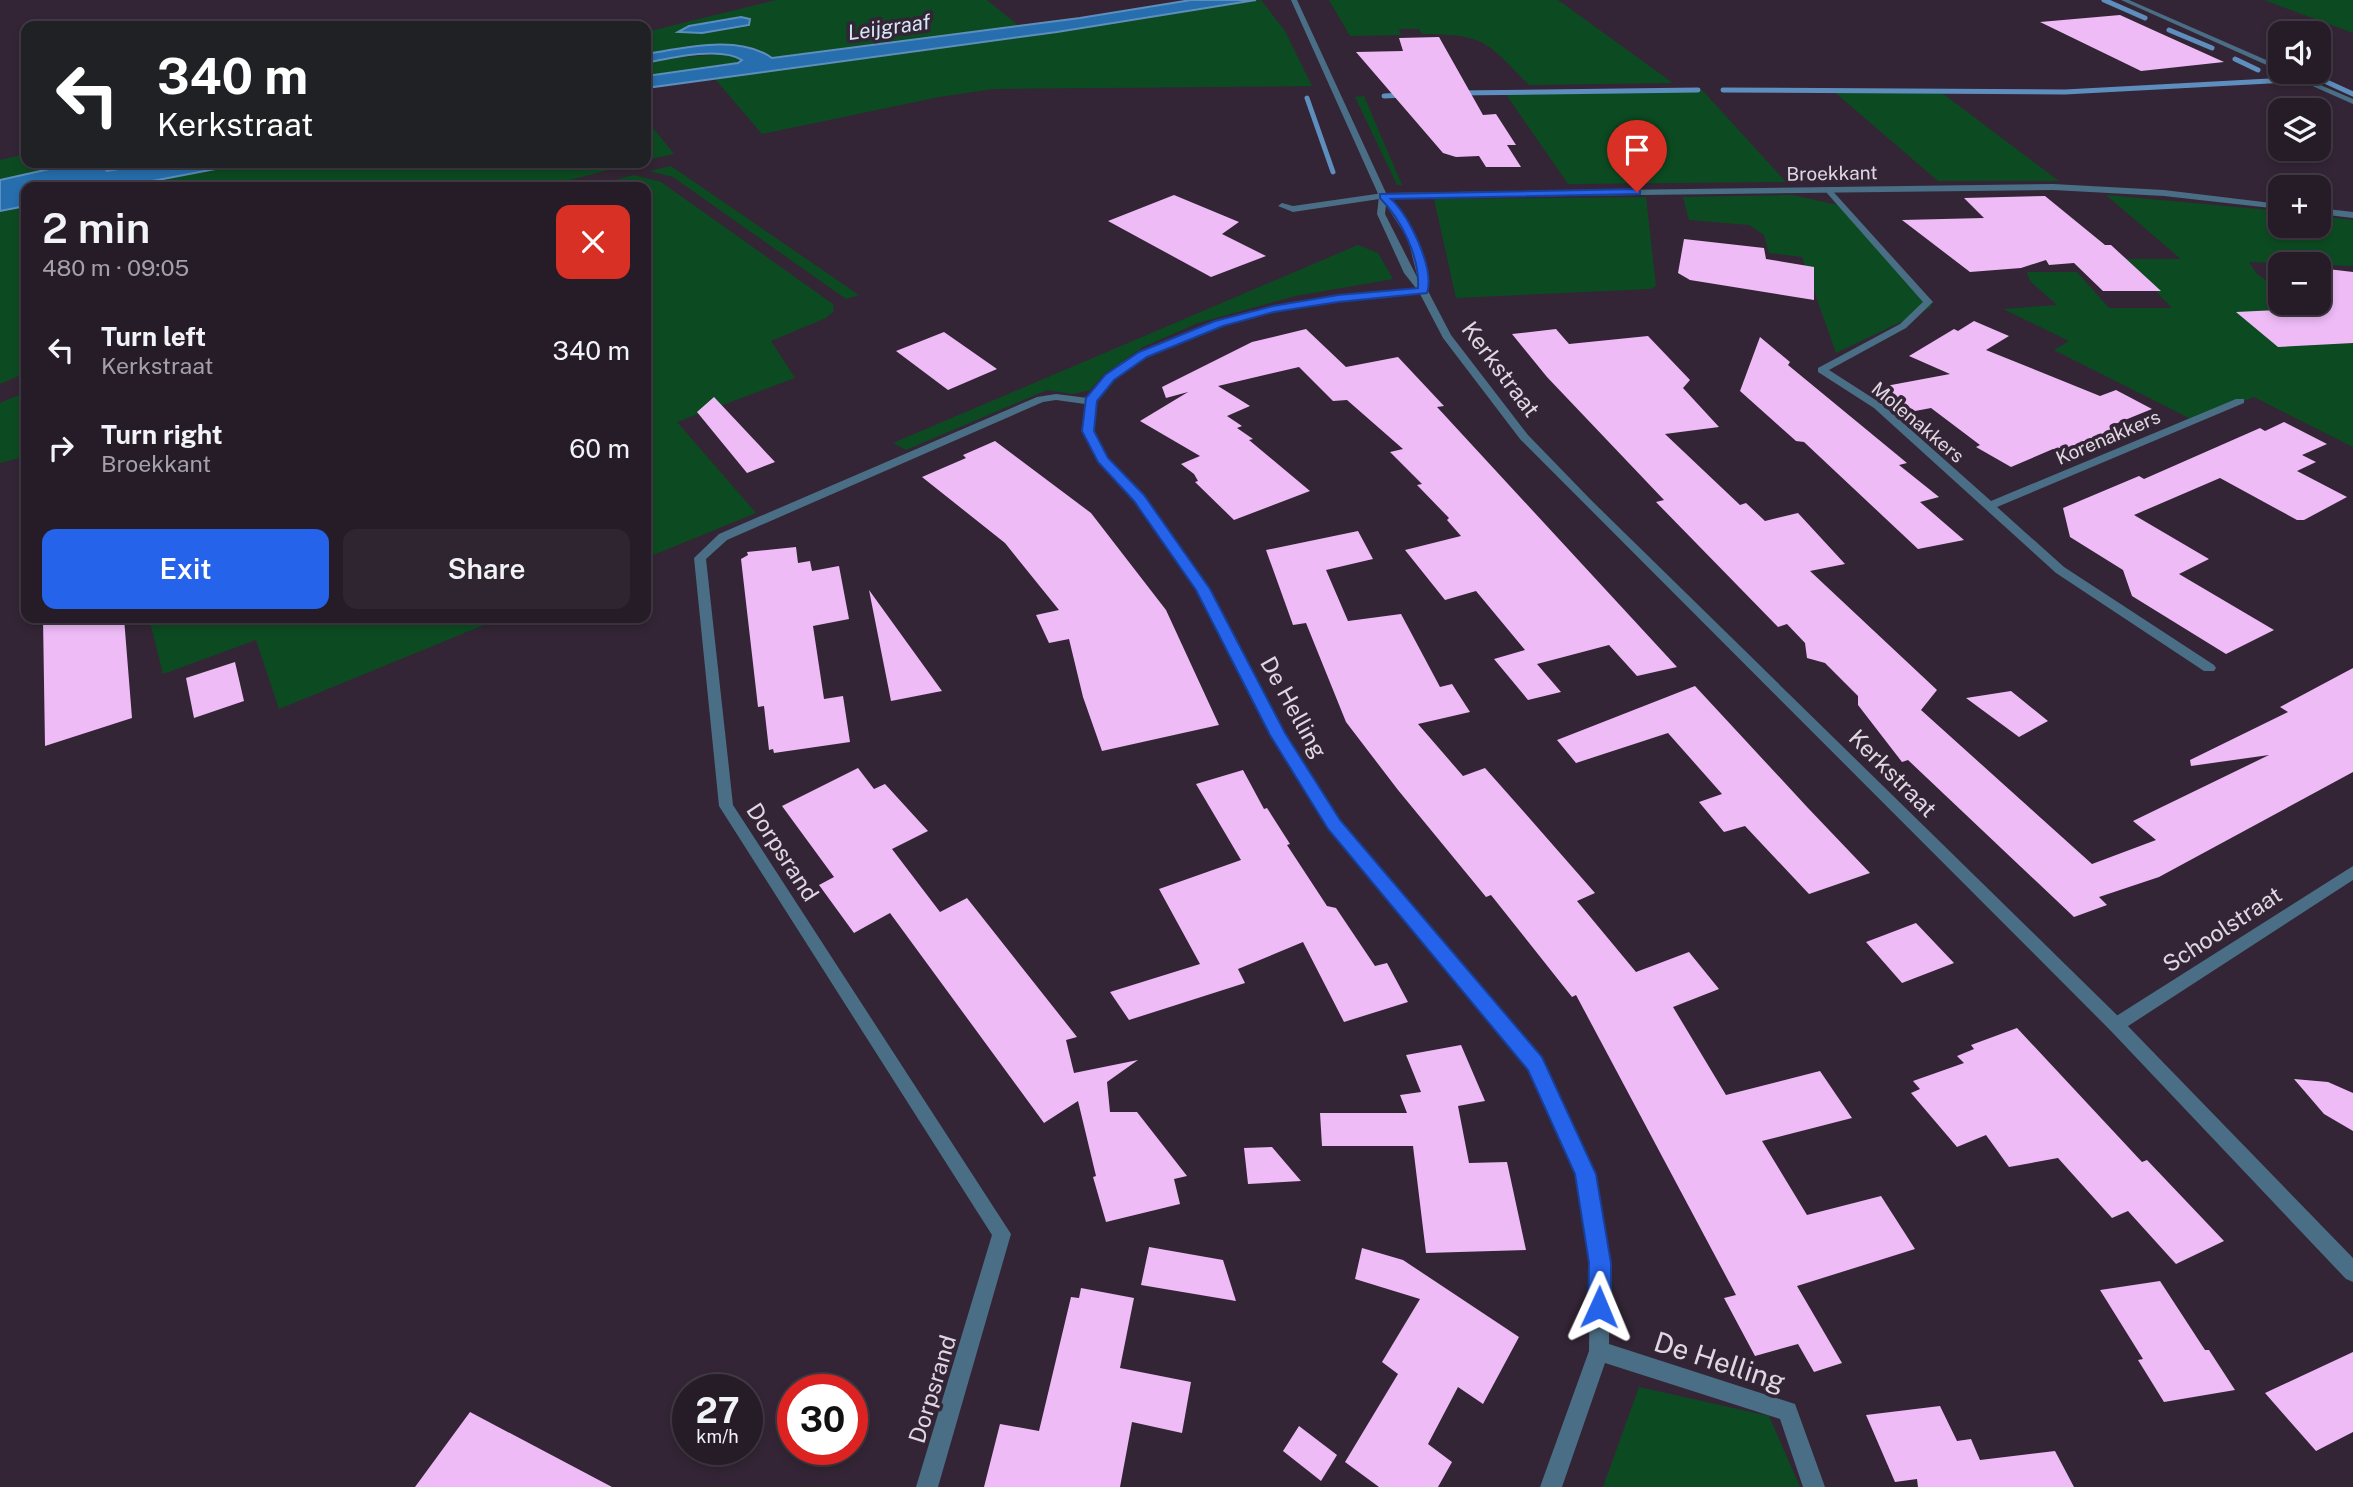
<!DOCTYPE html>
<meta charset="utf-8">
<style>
:root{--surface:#261c28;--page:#2e2530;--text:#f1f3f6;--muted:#a4a1a8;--line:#423a45;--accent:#2563eb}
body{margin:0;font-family:"Public Sans",sans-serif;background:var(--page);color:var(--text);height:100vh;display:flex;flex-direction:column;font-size:26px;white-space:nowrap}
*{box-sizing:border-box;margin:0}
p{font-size:23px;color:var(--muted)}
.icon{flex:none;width:38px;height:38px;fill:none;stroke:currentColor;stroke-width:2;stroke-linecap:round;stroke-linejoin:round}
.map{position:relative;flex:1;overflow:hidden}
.sheet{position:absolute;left:21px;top:182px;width:630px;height:441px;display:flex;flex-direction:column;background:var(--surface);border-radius:14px;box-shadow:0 4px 10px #0003,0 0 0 2px var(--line)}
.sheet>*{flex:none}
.top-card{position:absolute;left:21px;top:21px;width:630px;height:147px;border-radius:14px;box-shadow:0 4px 10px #0003,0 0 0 2px var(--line);background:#202124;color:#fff;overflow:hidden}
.controls{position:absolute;left:2268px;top:21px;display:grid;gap:14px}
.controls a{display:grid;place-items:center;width:63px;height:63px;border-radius:14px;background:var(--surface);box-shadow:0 4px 10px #0003,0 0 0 2px var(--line);font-size:35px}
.speed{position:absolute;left:672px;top:1374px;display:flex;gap:14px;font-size:35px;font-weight:700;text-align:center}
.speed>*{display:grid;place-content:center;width:91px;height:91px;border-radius:50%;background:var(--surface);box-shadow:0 4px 10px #0003,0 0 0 2px var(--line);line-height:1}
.speed small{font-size:18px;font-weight:400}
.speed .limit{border:10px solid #d22;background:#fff;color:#111}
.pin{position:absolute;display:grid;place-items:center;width:60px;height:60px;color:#fff;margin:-72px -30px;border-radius:50% 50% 50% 0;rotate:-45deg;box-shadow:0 0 7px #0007}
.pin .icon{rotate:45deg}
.me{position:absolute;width:77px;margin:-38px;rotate:1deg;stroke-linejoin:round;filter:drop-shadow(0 0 5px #0008)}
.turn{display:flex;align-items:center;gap:24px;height:147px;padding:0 21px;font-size:32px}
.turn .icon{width:91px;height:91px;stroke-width:2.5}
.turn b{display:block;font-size:49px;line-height:60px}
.round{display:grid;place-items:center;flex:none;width:74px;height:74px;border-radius:14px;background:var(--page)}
.headline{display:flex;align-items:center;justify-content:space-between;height:119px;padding:0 21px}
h1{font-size:42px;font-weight:600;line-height:52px}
.action{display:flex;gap:14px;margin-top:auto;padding:14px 21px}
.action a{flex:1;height:80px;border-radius:14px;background:var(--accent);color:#fff;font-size:28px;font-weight:600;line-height:80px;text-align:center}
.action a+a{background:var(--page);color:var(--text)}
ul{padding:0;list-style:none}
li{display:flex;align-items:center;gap:21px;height:98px;padding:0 21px}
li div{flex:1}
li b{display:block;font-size:26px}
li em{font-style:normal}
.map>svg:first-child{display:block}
.green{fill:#0c4b21}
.water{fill:#266ead;stroke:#5e8ebd;stroke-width:2}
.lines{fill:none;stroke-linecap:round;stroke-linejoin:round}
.stream{stroke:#5e8ebd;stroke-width:5}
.building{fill:#eebbf7}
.minor{fill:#4a6e85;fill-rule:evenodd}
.tertiary{fill:#4a6e85;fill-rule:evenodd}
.route{fill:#2563eb;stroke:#184099;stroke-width:2}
.labels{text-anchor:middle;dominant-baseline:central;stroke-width:7;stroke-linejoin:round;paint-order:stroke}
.far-street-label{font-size:19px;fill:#e0d7e2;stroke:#332535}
.far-water-label{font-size:21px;font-style:italic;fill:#d5e6f7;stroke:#332535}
.street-label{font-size:23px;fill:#e0d7e2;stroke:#332535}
.near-street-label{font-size:28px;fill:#e0d7e2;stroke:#332535}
</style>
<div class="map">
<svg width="2353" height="1487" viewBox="0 0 2353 1487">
<rect width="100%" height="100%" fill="#332535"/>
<path class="green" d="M776,0H987L1019,26L772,58L766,53L666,51L646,54V32Z
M1261,0L1285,31L1312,86L993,89L939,97L762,134L715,79L1057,32Z
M1329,0H1558L1673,83L1529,85C1487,42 1485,34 1422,34L1419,29H1399L1401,35L1350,36Z
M2264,0H2353V33Z
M723,54L742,60L738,63L646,76V63L670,58Z
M1831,89L1938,90L2059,181H1938Z
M1702,90L1786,182L1568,184L1505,93Z
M1364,96L1402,185H1397L1355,97Z
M646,119L674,154L646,160Z
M26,154V163H76L0,180V160Z
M247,163H635L543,187H121Z
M671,166L859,295L846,299L673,177L649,171Z
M634,175L661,182L833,304L834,311L826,318L771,341L795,378L677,422L756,513L646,558V187H588Z
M1792,195L1838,205L1932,307L1836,353L1802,257L1769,253L1764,235L1749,225L1689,220L1683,197Z
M2106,195L2280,211V226H2319V216L2353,220V266L2249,262L2256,273L2280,290V303H2298L2343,338H2353V447L2254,397L2195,421L2054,350L2069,341L2003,309L2057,305L2030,281L2027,272H2077L2109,308H2172L2124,259H2181Z
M1646,197L1656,286L1650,289L1456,298L1434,199Z
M26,206V373L0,384V211Z
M1358,245L1378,253L1393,279L1295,296L1198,323L1143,347L1104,374L1090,390L1073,394L1047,390L906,450L893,443Z
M26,392V456L0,463V403Z
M149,618H501L279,709L256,640L163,674Z
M1639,1387L1769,1416L1800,1487H1603Z"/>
<path class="water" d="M1191,0H1256L1057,32L646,88V76L738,63L742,60C720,46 670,58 646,63V54C684,48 739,34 772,58L1080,18Z
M741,17L750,19L749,25L702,33L678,32L689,26Z
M76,163H100L107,171L155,163H247L121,187H26V206L0,211V180Z"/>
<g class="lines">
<path class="stream" d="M2104,0L2145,18
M2169,30L2212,48
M2235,59L2258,70
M2318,78L2353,94
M1723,90L2065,92L2289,80
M1456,93L1698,90
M1384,96L1405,95
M1307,98L1333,172"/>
</g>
<path class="building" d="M2120,15L2153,30L2224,62L2141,71L2040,22Z
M1439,37L1483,115L1496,114L1516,145H1507L1521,167H1486L1479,156L1456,157L1443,153L1356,52L1403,51L1399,38Z
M1174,195L1239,222L1222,234L1266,256L1211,277L1108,221Z
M2045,196L2105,245H2111L2161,291H2103L2074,263L2049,265L2046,260L2021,268L1970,272L1902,220L1984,218L1964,198Z
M1684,239L1764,248L1766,259L1814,267V300L1690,280L1678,273Z
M2319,268L2353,272V343L2278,347L2236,312L2319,308Z
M1974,321L2009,336L1986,350L2100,396L2116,390L2152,409L2115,424L2119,427L2058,452L2053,449L2011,467L1976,447L1980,445L1931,408L1915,411L1875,388L1950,374L1909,356L1954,329L1958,331Z
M1306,329L1346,367L1398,357L1444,406L1437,407L1677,667L1637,676L1609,645L1537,664L1561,692L1528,700L1494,659L1525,650L1476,591L1445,600L1405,550L1461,536L1447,520L1449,518L1417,485L1422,484L1390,452L1403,449L1347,400L1333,401L1299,367L1218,386L1250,406L1227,416L1242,426L1237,428L1253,439L1249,440L1310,491L1234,520L1195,482L1198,481L1194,474L1181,464L1200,456L1140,421L1188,392L1166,398L1162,387L1252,342Z
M1556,329L1569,344L1648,336L1690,380L1683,388L1719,427L1665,434L1740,505L1746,503L1765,521L1798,513L1845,564L1810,571L1937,690L1921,710L2092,864L2156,840L2133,821L2269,755L2191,766L2190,760L2288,712L2280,707L2353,668V772L2159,877L2099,897L2107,905L2074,917L1908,760L1902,762L1858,705V696L1825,663L1807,658L1805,643L1787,624L1778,627L1656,502L1664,500L1547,377L1512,334Z
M944,332L997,369L948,390L896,351Z
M1760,337L1790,362L1788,365L1907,463L1899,465L1939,497L1920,502L1964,540L1918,549L1804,442L1796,441L1740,391Z
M714,397L775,462L747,473L697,412Z
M2284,422L2327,444L2302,455L2316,462L2297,471L2347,497L2304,520H2297L2220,478L2134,515L2209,559L2179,574L2274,630L2226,654L2132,596L2123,570L2070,537L2063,508L2139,476L2144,479L2260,428L2265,431Z
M995,441L1091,513L1166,610L1219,725L1102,751L1083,697L1069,639L1049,643L1036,615L1059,610L1005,543L922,477L966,458L963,455Z
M1358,531L1373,559L1326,570L1348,621L1401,614L1440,687L1452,684L1470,712L1418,724L1463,776L1485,768L1524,812L1595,893L1577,901L1636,972L1689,952L1719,989L1673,1007L1726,1095L1820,1071L1852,1118L1762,1141L1807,1215L1881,1196L1915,1249L1797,1286L1842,1363L1814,1372L1798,1344L1755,1356L1724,1298L1736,1295L1576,995L1572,997L1491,895L1486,897L1398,790L1346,722L1306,623L1293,625L1266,550Z
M796,547L798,563L810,561L812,571L839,566L849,619L813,626L824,699L843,696L850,742L774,753L773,749L769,750L764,706L758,707L741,559L748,555L747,552Z
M869,590L942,691L891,701Z
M43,618H124L132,718L45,746Z
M235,662L244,701L194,718L186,678Z
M1695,686L1808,808L1870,873L1809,894L1745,826L1724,832L1699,802L1722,794L1668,733L1576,763L1557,740Z
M2011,691L2048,721L2019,737L1966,698Z
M858,768L874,789L885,784L928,831L892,849L940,912L967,898L1077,1037L1066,1040L1074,1073L1138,1060L1107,1082L1110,1112H1137L1187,1176L1174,1179L1180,1204L1106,1222L1093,1177L1096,1176L1078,1101L1044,1123L890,913L854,933L819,885L834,877L782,806Z
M1243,770L1264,809L1267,808L1290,844L1287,845L1327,906L1336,908L1375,966L1387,963L1408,1002L1344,1022L1303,942L1238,969L1245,983L1129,1020L1110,992L1200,964L1159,889L1241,860L1196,784Z
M1916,923L1954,963L1902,983L1866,942Z
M2017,1028L2142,1162L2147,1160L2224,1241L2176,1264L2128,1211L2112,1218L2058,1158L2009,1167L1986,1135L1957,1147L1911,1093L1920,1089L1913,1081L1964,1063L1957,1056L1974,1049L1971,1045Z
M1461,1045L1485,1101L1458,1106L1469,1163L1507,1162L1526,1250L1426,1253L1413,1146H1322L1320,1113H1407L1400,1095L1421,1092L1406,1055Z
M2294,1079L2328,1082L2353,1093V1131L2324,1114Z
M1272,1147L1301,1181L1248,1184L1244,1148Z
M1149,1247L1223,1260L1236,1301L1141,1285Z
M1362,1248L1403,1260L1519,1337L1483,1404L1458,1387L1428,1444L1452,1462L1438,1487H1379L1345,1462L1398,1374L1382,1362L1420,1299L1355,1279Z
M2160,1281L2205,1350H2209L2235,1390L2164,1402L2138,1360L2143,1359L2100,1290Z
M1081,1288L1134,1298L1120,1368L1191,1382L1182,1433L1132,1422L1120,1487H984L1000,1424L1039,1431L1071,1297L1079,1298Z
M2353,1352V1432L2316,1451L2265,1393Z
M1940,1406L1957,1441L1971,1439L1980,1460L2055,1451L2074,1487H1918L1917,1479L1895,1482L1866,1415Z
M470,1412L612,1487H415Z
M1299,1426L1337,1455L1321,1481L1283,1451Z"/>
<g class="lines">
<path class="minor" d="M2121,0H2129L2280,66V71Z
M2281,72H2290L2353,99V104Z
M1829,187L1933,302L1906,328L1829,370L1882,404L1991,501L2236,399H2244V403L1997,507L2064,567L2214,665L2216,668L2214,671H2204L2056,573L1874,408L1818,372V368L1900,324L1923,302L1826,192V188Z
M1383,193L1386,194V198L1293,212L1278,206L1282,203L1293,206Z
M1423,288L1428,291L1426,293L1338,301L1273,312L1222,325L1147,356L1113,380L1096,401L1093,431L1108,458L1143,496L1209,589L1284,733L1339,820L1541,1059L1594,1173L1610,1263L1609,1344L1795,1404L1825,1487H1803L1780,1419L1605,1363L1562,1487H1540L1589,1351L1590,1263L1576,1173L1529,1069L1329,828L1271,735L1197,590L1135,500L1097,459L1083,431L1085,404L1056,400L1043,402L727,540L706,559L733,805L1011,1234L938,1487H916L992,1235L719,806L694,558L719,534L1037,397L1056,394L1088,398C1094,391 1099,382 1105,376C1124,357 1151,347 1175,337C1258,304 1335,295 1423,288Z
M2353,866V880L2122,1030L2116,1032L2110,1030L2108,1025L2110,1020Z"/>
<path class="tertiary" d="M1291,0H1297L1386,193L2053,184L2164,190L2280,204V209L2164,196L2053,190L1390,198L1404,216L1417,239L1426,265L1428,291L1451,335L1528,435L1592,501L2122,1020L2353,1258V1282L2346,1279L2110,1030L1520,439L1443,338L1419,292L1404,273L1377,214L1379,196ZM1386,205L1408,239L1418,279L1385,214Z
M2319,208L2353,212V218L2319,214Z"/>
</g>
<path class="route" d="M1637,189L1640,190V194L1391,199C1409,216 1435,268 1427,293L1338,302L1274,312L1223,326L1147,357L1114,380L1097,401L1094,431L1108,458L1144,495L1210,589L1285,733L1340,820L1542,1057L1596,1174L1611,1263V1307L1607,1315L1599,1318L1591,1315L1588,1307L1589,1263L1575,1174L1528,1070L1328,829L1270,735L1196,590L1134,501L1098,462L1082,431L1086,398L1105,375L1139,352L1215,321L1273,306L1338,295L1418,288C1420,257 1401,219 1380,198V194Z"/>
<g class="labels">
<g class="far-street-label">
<text transform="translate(1832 173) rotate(-1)">Broekkant</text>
<text transform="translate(1918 422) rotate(40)">Molenakkers</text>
<text transform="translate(2108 437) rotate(-23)">Korenakkers</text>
</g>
<g class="far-water-label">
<text transform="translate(889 27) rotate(-8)">Leijgraaf</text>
</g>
<g class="street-label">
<text transform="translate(1501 369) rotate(53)">Kerkstraat</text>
<text transform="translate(1294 707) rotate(61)">De Helling</text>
<text transform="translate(1893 773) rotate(45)">Kerkstraat</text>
<text transform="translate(783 852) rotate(57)">Dorpsrand</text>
<text transform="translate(2222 929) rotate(-33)">Schoolstraat</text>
<text transform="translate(932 1389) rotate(-73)">Dorpsrand</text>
</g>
<g class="near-street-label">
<text transform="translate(1720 1361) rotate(18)">De Helling</text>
</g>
</g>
</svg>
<div class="controls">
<a><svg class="icon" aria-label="sound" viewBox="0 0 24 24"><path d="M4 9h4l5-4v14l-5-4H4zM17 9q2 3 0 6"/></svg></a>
<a><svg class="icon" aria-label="layers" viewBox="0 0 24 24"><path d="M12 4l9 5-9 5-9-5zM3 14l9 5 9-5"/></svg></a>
<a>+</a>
<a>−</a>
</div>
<div class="speed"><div>27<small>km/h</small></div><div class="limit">30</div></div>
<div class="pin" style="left:1637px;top:192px;background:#d93025"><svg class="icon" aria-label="arrive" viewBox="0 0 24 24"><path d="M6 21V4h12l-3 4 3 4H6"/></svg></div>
<svg class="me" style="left:1599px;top:1307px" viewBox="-20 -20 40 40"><path d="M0-17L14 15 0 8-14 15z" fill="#2563eb" stroke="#fff" stroke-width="4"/></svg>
<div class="top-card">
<div class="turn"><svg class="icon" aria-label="left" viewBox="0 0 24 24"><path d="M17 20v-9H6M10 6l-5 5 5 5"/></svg><div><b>340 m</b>Kerkstraat</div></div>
</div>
<section class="sheet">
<div class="headline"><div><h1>2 min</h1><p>480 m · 09:05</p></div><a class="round" style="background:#d93025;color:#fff"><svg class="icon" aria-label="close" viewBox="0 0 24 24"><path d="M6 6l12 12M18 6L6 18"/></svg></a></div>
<ul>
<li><svg class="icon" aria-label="left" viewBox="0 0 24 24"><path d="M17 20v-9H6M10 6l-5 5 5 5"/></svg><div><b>Turn left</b><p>Kerkstraat</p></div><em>340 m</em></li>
<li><svg class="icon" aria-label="right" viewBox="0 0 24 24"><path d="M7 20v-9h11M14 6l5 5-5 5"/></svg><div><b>Turn right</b><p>Broekkant</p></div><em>60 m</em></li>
</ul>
<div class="action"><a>Exit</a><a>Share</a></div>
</section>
</div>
